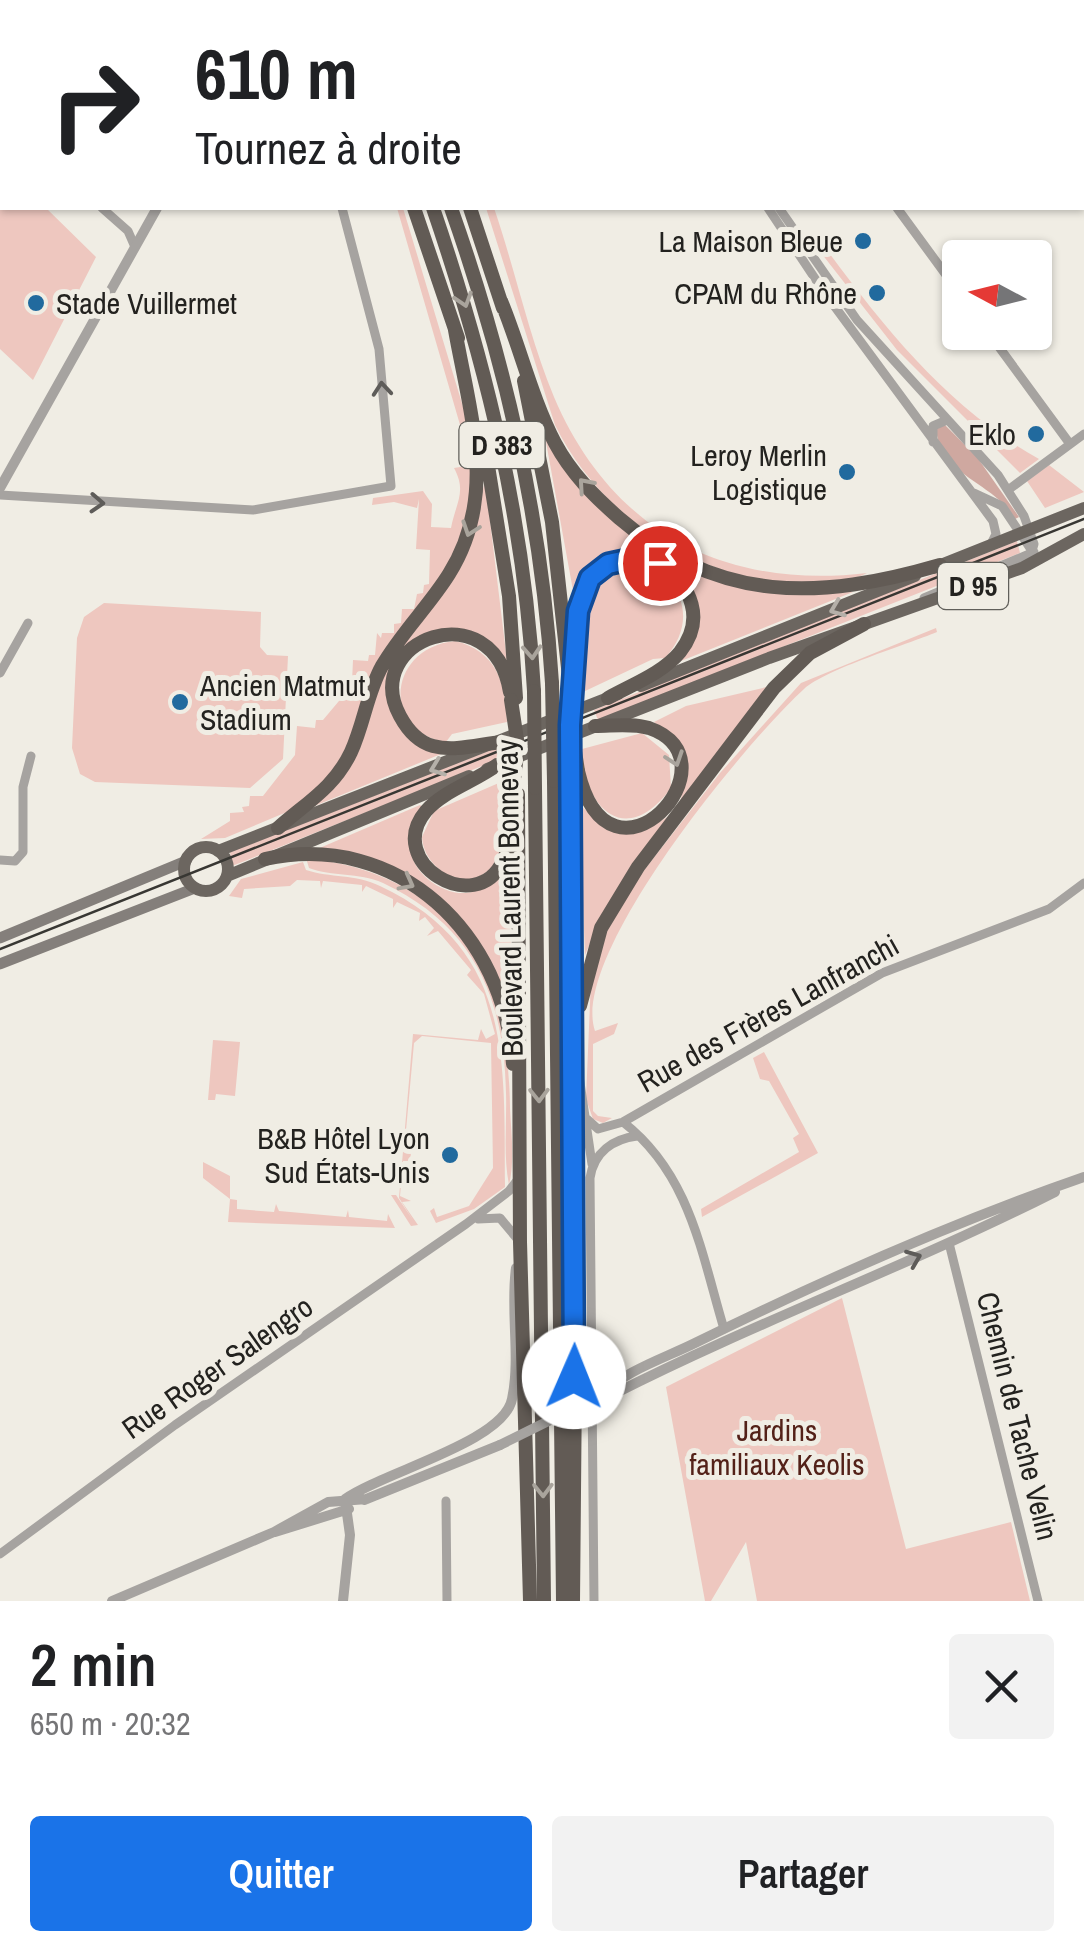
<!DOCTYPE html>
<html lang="fr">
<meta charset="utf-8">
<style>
:root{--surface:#fff;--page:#f2f2f2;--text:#202124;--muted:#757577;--accent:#1a73e8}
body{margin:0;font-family:"Archivo Narrow",sans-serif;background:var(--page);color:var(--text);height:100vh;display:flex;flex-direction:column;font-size:38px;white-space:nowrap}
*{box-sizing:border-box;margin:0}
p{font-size:32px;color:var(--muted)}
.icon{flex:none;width:55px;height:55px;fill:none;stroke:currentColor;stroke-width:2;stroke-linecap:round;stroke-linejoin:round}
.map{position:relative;height:1601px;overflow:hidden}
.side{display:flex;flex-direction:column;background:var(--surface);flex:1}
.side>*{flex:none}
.guide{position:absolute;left:0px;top:0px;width:1085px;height:210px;box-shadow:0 2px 8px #0004;background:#fff;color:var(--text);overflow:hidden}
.needle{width:65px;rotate:277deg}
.fabs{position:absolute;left:942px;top:240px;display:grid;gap:20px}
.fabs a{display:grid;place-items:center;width:110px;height:110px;border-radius:10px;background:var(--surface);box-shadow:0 2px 8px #0004;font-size:50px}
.pin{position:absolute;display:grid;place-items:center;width:85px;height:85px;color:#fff;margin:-42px;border:5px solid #fff;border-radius:50%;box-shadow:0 2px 10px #0007}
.me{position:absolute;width:110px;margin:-55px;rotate:1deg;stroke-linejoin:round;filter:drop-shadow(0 0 8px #0008)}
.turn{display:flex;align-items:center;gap:35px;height:210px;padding:0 30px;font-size:45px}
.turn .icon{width:130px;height:130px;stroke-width:2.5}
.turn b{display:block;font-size:70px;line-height:85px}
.round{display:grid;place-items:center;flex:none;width:105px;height:105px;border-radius:10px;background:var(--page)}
.summary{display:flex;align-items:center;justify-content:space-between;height:170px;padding:0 30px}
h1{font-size:60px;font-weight:600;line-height:75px}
.cta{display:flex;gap:20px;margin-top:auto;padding:20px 30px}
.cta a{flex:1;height:115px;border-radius:10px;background:var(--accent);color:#fff;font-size:40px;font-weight:600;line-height:115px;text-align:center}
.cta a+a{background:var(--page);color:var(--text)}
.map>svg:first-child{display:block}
.green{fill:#eec7bf}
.forest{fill:#cfa8a0}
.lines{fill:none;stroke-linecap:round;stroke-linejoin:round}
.minor{stroke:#a6a3a0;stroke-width:9}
.tertiary{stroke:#a6a3a0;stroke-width:10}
.secondary{stroke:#847f7b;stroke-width:11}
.primary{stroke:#6c6660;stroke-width:12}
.trunk{stroke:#625b55;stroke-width:14}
.tram{stroke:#383733;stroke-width:2.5}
.tertiary-bridge{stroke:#a6a3a0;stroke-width:10}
.trunk-bridge{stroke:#625b55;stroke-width:14}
.oneway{stroke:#a9a49c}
.oneway2{stroke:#5e5c59}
.oneway3{stroke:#b5b0a9}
.route-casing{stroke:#114b97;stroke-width:25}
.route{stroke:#1a73e8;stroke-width:18}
.poi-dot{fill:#216a9e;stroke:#f0ede4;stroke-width:4}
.labels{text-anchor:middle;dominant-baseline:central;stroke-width:10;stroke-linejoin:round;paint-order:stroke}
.shield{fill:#f0ede4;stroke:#605f5a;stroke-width:2.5}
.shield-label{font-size:28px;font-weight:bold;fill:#23221f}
.poi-label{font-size:30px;fill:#23221f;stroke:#f0ede4;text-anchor:end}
.street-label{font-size:30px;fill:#23221f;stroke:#f0ede4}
.park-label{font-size:30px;fill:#532118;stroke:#f0ede4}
</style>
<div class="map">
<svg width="1084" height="1601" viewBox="0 0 1084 1601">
<rect width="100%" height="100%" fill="#f0ede4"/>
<path class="green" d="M0,162L2,208H46L96,257L33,380L0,349Z
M397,208H403L467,420L474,466L464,534L447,567L413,615L335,769L306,804L225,838L201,839L230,821V813L244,812L242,807L249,806L250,796H263L295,755L297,726L315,728L316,720H323L344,695L345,682H352L353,660L368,661L369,655H375L377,633L381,638L382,633H394V624L401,623L402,609H414L417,594L423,593L424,585L429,584L430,550L416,549L419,499L417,508L394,502L372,505L373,498L423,491L432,504L431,527L451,528C456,502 467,492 454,468L466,466L465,442Z
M486,208H494C515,269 529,337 554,397C611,531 724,590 867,573C849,583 829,581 808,582C704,587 600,517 555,425Z
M824,246C885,329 948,408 1039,459L1020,473L897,350L818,249Z
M544,431L632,534L774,594L853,592L676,663L698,610C692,572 664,552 626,553L574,596Z
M1049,465L1084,492L1045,508L1027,481Z
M485,480L507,661C482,626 450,623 413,641C385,711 376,709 441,754L312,807L333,786L373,694L478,515Z
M1017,541L1020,553L598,720L594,710Z
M631,565C682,571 700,620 665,658L653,659L583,692C569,650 578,573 631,565Z
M104,603L261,612L260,647L267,655L288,656L283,759L250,788L95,782L80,774L72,748L77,638L84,617Z
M936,628L937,632C906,645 826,669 804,689C745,743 569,956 595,1031L618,1023L614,1034L593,1044V1111L598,1116L612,1118L603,1123L593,1119L586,1099L591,979L603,936L638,878L720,773L801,683Z
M455,641C496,651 506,682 507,722L452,734L446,742C381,732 387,648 455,641Z
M771,686L680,802C689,772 680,741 654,722L686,706Z
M642,733L669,755L671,788C627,848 584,811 582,749Z
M506,744L507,756L232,866L230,852Z
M508,779C508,804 510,841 495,863C471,897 424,872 422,837L434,811Z
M579,804C605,830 639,840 671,814L595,932L585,955Z
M420,805L423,807C420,819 413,833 411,845C408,873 449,901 475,891C487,886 497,874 508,868L514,1021L482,947L436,896L315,850Z
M306,858C450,874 509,971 510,1108C511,1132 515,1161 509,1185C503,1155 507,1123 506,1093C504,997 474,926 383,883C358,872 332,877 309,868Z
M303,862L306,870C330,878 356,874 380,886C513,949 504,1058 505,1187L474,1209L436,1223L430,1211L434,1208L437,1217L469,1206L493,1168L491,1043L422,1036L414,1043L404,1152L411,1153L410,1161H403L400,1196L411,1201L402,1202L418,1225L411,1226L391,1195H396L413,1220L399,1198L413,1034L478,1040L481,1029L486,1039L495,1034L484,994L467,975L471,970L438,931L427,936L434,928L425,917L419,921L420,913L397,902L393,908V899L366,886L362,892V885L323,881L321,888L320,881L297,880L290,886L244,889L242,898L229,896L241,879Z
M213,1040L240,1042L235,1096L216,1094L215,1100H208Z
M764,1052L818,1153L702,1217L701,1209L799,1152L793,1138L799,1134L769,1081L760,1079L753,1058Z
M203,1162L230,1176V1199L237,1200V1209L274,1212L276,1204L279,1211L346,1217L348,1210L349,1217L387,1221L388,1214L395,1228L228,1222L230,1199L203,1178Z
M842,1298L906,1549L1011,1522L1030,1601H757L746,1542L711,1601H705L666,1387Z"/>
<path class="forest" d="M945,425L977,457L1019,517L1015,519C996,483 940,477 936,428Z"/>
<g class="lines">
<path class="minor" d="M687,0L688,2
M698,0L699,2
M744,0L746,2
M494,2L499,0
M1082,31L1084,26
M0,105L2,108
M102,208L128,231L135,247
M768,208L824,292L993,521L996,534L991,544
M779,208L857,320L998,475L1024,516L1034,544L1032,551
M897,208L960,294
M988,332L1070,444
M933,442V426L947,420
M1008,490L1084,434
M974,493L1002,506L1032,551
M0,495L253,510L391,486L379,349L342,208
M924,598L1034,552
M0,673L28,623
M0,860L15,861L23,852V787L31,756
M579,1076L592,1164
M587,1119L598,1129L623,1122L882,973L1049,909L1084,883
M623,1122C690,1174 701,1252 724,1329
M478,1219L500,1218L520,1242
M949,1243L1038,1601
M446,1501L447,1601
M0,1554L175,1425L466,1224L509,1191L519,1178
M594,1601L590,1178C594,1152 613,1139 637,1136"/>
<path class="tertiary" d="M232,0V2
M245,0L246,2
M979,0L981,2
M1082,142L1084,144
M0,488L157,208
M601,1395C624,1371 665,1358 695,1343C821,1281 951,1223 1084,1177
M602,1395L614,1394C758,1321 911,1265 1055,1192
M364,1500L500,1445
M275,1532L349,1509
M112,1601L274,1532L328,1502L367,1499
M343,1601L350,1535L345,1499C383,1472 504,1442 512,1399C521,1357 510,1311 516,1268"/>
<path class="secondary" d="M0,938L186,861
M0,964L195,888"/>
<path class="primary" d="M933,568L1084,508
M641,686L915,576
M487,769L769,658L1022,568L1084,534
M184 869a22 22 0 1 1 44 0a22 22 0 1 1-44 0Z
M218,851L618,694
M227,876L469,776"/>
<path class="trunk" d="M342,0L343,2
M365,0L366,2
M384,0L385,2
M399,0L400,2
M414,208L458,338
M433,208C487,366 525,523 534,691
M451,208C506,363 542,519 552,683
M470,208L503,308
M501,301C520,347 532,399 555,443C571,473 594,496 619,518C719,604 820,600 940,565
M524,381L552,522L569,677
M484,441L509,596L516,698
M576,658C576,636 574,610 583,589C617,516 732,586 680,652C663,673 631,685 608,698
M502,742C480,744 455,752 433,746C418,742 407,729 400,716C359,640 493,590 510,692
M497,765C476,781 443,791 426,811C383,862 476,919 503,861C511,846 509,823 511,807
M578,771C610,907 742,760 649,728C632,723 613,726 595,726
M571,774L576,1272L573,1601
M554,781L563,1601
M535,788L544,1601
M518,794L520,1242L530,1601
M278,828C306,803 334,788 351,752C364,724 367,693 382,666C401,633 429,606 449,574C498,496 470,414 455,330
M265,859C399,830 505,935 513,1064
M580,1006L601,928L638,867L774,688L810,653L864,624"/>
<path class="tram" d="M0,949L1084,519"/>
<path class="tertiary-bridge" d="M500,1445L601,1395"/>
<path class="trunk-bridge" d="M575,674L571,725L578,771
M552,683L554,781
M534,691L535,788
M511,700L518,746L512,797"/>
</g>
<defs><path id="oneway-chevron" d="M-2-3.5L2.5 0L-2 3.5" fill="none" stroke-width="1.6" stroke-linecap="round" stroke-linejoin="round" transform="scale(2.5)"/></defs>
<g class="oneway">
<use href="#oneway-chevron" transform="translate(464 300) rotate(72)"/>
<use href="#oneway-chevron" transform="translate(585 485) rotate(-131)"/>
<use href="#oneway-chevron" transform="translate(470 529) rotate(109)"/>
<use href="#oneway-chevron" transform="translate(532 652) rotate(86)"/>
<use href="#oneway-chevron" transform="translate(675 759) rotate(71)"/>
<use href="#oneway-chevron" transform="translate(407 883) rotate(28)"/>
<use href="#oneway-chevron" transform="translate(539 1095) rotate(89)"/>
<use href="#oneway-chevron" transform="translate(543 1490) rotate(89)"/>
</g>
<g class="oneway2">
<use href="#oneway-chevron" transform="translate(382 389) rotate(-95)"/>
<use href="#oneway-chevron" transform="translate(97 503) rotate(3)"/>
<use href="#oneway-chevron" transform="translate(914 1258) rotate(-22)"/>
</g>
<g class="oneway3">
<use href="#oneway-chevron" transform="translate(837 609) rotate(158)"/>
<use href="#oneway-chevron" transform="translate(437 768) rotate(159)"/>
</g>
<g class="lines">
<defs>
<path id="route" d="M574,1377L570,725L578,611L590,578L608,564L636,558L660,563"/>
</defs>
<use href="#route" class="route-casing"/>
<use href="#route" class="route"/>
</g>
<g class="poi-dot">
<circle cx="863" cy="241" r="10"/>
<circle cx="877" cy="293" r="10"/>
<circle cx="36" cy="303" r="10"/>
<circle cx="1036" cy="434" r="10"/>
<circle cx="847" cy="472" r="10"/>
<circle cx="180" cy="702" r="10"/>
<circle cx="450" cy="1155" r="10"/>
</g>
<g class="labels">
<g class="shield">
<rect x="459.5" y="422" width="85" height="46" rx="8"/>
<rect x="938" y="563" width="70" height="46" rx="8"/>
</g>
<g class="shield-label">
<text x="502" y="445">D 383</text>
<text x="973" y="586">D 95</text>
</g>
<g class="poi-label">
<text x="843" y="241">La Maison Bleue</text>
<text x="857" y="293">CPAM du Rhône</text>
<text x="56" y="303" text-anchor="start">Stade Vuillermet</text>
<text x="1016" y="434">Eklo</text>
<text x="827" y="455">Leroy Merlin<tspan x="827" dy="34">Logistique</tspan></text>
<text x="200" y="685" text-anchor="start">Ancien Matmut<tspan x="200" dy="34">Stadium</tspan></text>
<text x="430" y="1138">B&amp;B Hôtel Lyon<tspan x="430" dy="34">Sud États-Unis</tspan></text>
</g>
<g class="street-label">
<text transform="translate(509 898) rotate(-91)">Boulevard Laurent Bonnevay</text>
<text transform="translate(768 1013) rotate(-29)">Rue des Frères Lanfranchi</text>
<text transform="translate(217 1367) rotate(-35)">Rue Roger Salengro</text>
<text transform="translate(1018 1416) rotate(76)">Chemin de Tache Velin</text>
</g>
<g class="park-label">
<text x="777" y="1430">Jardins<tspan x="777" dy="34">familiaux Keolis</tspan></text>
</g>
</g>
</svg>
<div class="fabs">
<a><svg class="needle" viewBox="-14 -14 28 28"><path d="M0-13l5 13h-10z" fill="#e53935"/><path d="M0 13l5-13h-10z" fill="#757577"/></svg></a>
</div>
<div class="pin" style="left:660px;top:563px;background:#d93025"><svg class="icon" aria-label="arrive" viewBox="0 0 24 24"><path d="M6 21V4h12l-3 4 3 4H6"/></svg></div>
<svg class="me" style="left:574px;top:1377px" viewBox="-20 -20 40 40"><circle r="19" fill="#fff"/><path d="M0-13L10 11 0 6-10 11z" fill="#1a73e8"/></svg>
<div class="guide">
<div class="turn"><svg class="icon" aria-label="right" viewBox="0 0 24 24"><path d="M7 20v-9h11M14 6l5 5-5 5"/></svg><div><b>610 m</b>Tournez à droite</div></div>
</div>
</div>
<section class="side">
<div class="summary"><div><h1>2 min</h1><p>650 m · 20:32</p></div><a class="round"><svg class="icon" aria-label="close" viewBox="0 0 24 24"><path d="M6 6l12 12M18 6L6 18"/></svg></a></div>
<div class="cta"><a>Quitter</a><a>Partager</a></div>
</section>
